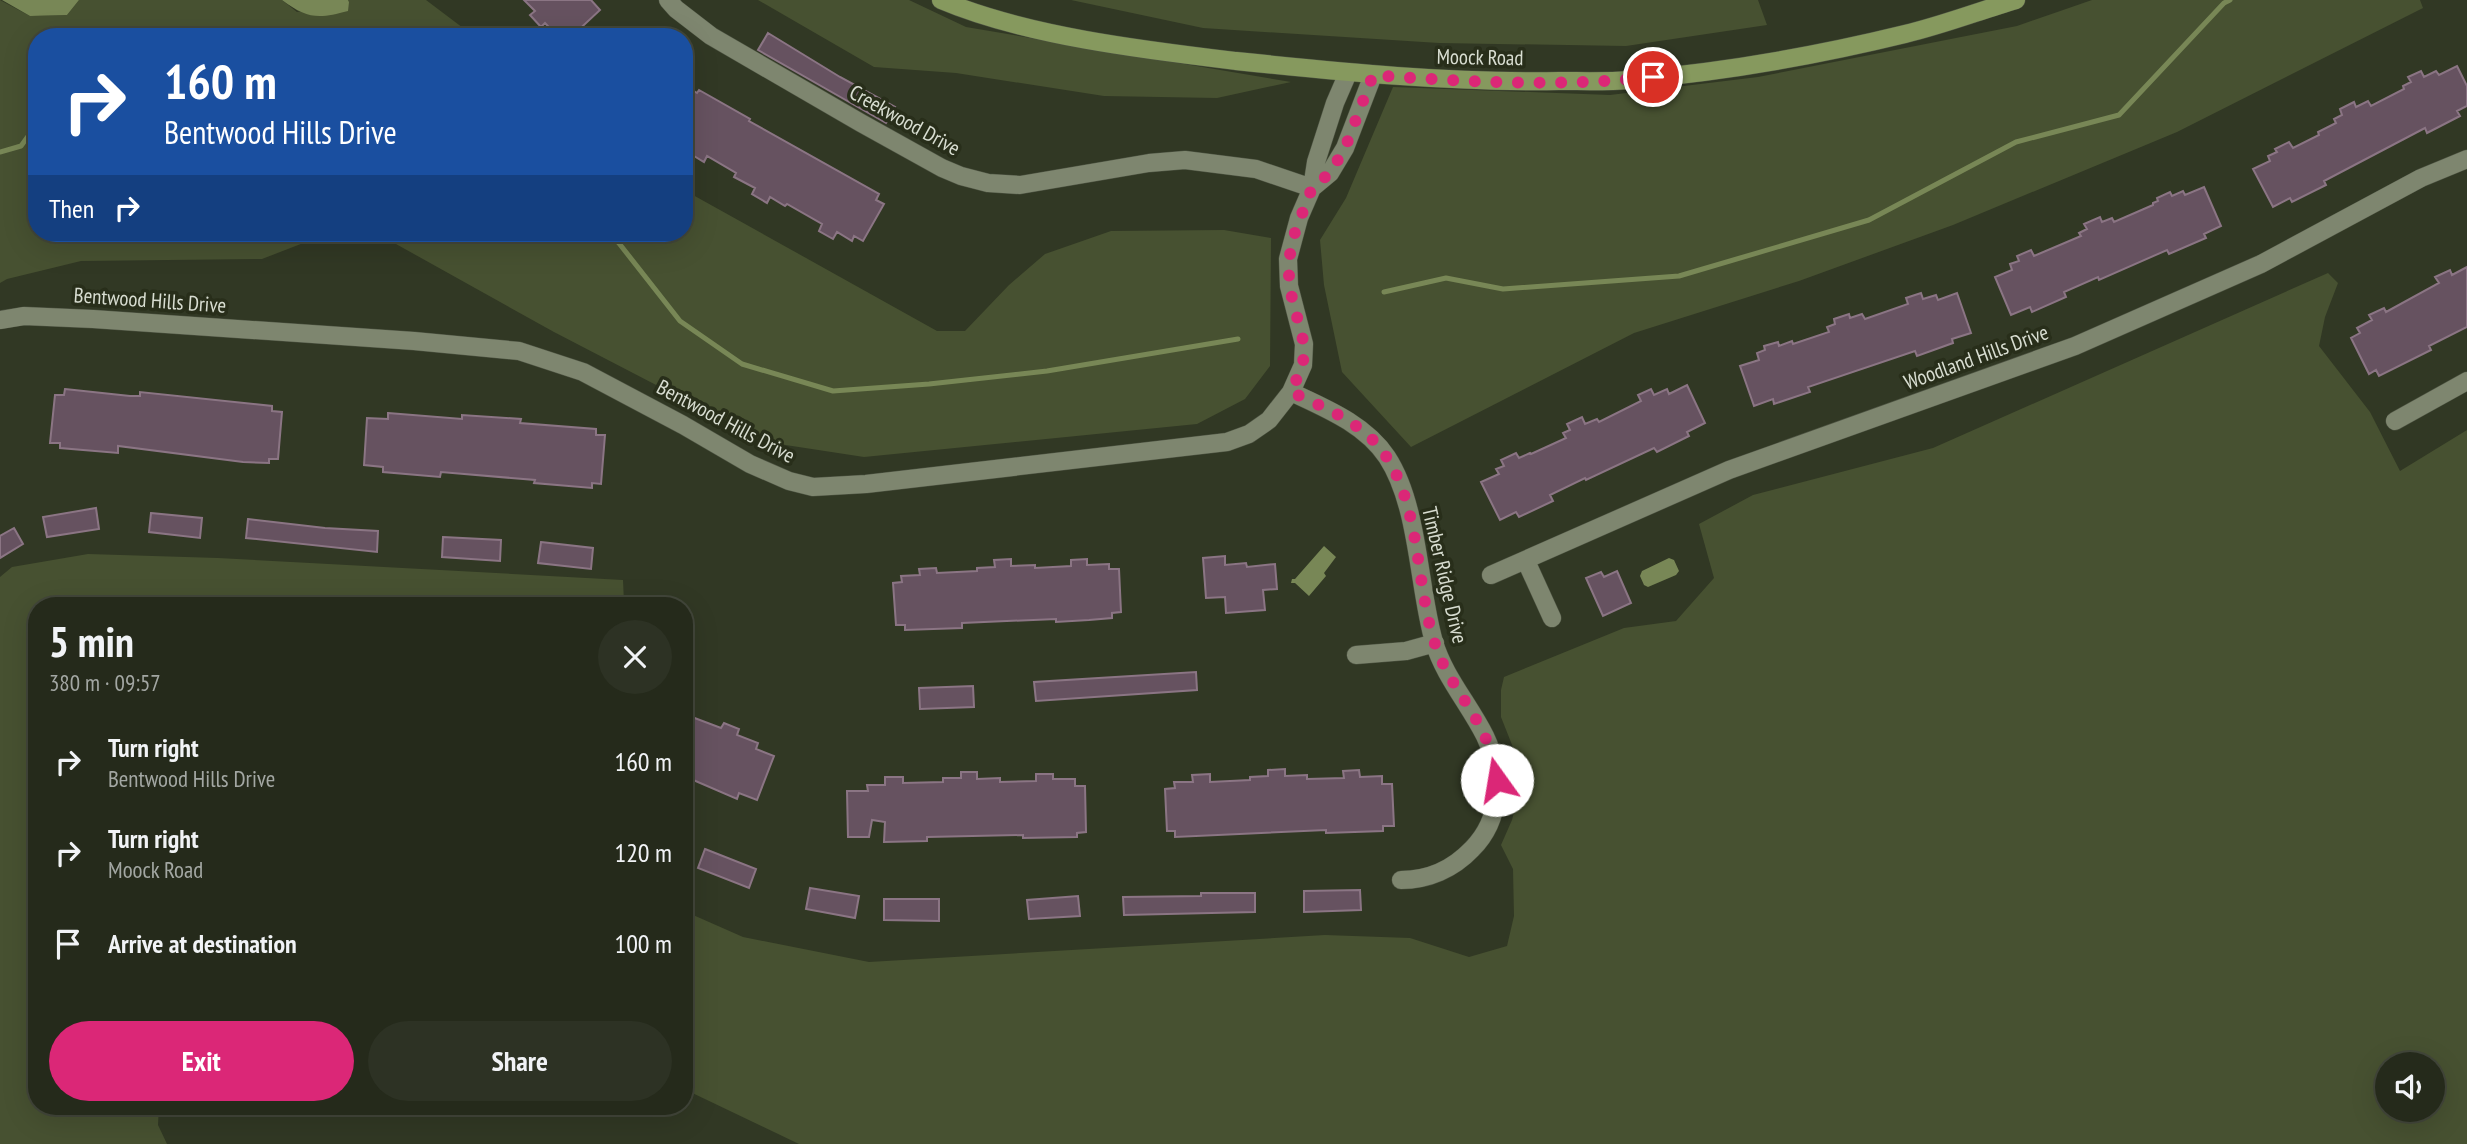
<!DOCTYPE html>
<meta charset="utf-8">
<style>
:root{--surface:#252a1b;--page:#2d3224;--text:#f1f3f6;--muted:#a3a7a3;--line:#42463a;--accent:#db2777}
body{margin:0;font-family:"PT Sans Narrow",sans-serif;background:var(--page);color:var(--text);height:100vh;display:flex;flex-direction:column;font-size:26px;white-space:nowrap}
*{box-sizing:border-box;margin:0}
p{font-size:23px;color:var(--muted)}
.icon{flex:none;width:38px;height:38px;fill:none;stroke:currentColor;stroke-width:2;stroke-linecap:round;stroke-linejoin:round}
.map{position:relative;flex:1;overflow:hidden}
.sheet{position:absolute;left:28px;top:597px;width:665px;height:518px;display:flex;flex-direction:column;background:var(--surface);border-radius:28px;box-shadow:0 7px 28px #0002,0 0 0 2px var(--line)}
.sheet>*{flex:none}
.top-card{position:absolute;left:28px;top:28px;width:665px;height:214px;border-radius:28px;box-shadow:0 7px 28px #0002,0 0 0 2px var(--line);background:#1a4fa0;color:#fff;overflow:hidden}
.tools{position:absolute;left:2375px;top:1052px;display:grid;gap:14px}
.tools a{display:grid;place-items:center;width:70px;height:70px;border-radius:50%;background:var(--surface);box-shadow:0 7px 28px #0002,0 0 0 2px var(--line);font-size:35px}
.pin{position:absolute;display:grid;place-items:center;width:60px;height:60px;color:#fff;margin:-30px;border:4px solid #fff;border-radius:50%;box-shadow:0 2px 7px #0007}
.me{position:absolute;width:77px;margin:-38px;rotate:347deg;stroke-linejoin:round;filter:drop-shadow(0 0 5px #0008)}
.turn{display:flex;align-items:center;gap:24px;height:147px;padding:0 21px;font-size:32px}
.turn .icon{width:91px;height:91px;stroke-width:2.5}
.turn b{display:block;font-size:49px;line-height:60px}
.then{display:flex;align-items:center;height:66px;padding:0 21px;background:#0003;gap:14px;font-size:26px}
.round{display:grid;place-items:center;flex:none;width:74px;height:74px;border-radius:37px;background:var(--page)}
.head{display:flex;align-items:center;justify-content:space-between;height:119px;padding:0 21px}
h1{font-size:42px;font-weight:600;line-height:52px}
.button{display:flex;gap:14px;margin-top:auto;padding:14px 21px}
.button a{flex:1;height:80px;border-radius:42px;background:var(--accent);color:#fff;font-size:28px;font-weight:600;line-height:80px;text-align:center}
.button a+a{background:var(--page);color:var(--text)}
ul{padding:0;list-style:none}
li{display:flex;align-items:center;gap:21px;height:91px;padding:0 21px}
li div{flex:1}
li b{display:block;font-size:26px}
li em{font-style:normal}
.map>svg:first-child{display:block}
.green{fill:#475131;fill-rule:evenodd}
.water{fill:#788756}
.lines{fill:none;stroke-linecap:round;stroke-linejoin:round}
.stream{stroke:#788756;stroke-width:5}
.building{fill:#665260;stroke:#8b7584;stroke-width:2}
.minor-casing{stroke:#4e5443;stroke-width:19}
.major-casing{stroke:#4e5443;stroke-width:19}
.minor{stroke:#7e866f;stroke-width:18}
.major{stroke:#86995e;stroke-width:18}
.route{stroke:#db2777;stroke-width:12;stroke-dasharray:0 21.6}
.labels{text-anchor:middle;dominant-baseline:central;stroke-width:7;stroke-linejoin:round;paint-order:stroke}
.street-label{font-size:21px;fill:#d8ddd1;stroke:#282e1a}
</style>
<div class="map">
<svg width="2467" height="1144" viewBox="0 0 2467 1144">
<rect width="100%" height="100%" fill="#313824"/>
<path class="green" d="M0,0L30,16L67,15L79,0H282L297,12L349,2L348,0H426L475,37H37V233H684V190L937,331H965L1009,285L1045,254L1111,231L1224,230L1271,238L1270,366L1245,399L1197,424L864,457L766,442L554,332L387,239L324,235L262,259L81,261L7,279L0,283Z
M758,0H909L966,27L1291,82L1217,98L1104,96L956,73L874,67Z
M1071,0H1758L1767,25L1626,46L1439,43L1203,28Z
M2092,0H2420L2423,8L2177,132L1953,225L1799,281L1634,333L1411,447L1342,372L1324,285L1320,240L1346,198L1393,87L1610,95L1758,77L2017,26Z
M2328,273L2338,283L2325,317L2319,346L2370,412L2400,471L2467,430V1144H799L684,1089V911L743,937L869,962L1325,935L1410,938L1469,957L1507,946L1514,916L1513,869L1501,845L1512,820L1520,789L1516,755L1501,717V690L1504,677L1624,628L1676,621L1714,578L1699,524L1753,495L1933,448ZM2387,1064H2432V1110H2387Z
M88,554L218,558L623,580L624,603L618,606H37V1106H159L158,1125L167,1144H0V577L12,567Z"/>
<path class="water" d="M2,0H79L67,15L30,16Z
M282,0H348L349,2L348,11C319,19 307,19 282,0Z
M1324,546L1336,557L1324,573L1326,576L1309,596L1295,583H1291L1292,579H1295Z
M1669,558L1674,560L1679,571L1676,575L1648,587L1644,585L1640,576L1642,571Z"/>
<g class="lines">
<path class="stream" d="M0,152L21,146L37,124
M589,233L618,242L680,321L742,364L833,391L929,384L1047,371L1238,339
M1384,292L1446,278L1503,289L1679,276L1869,220L2016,142L2119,115L2224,3L2230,0"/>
</g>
<path class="building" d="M524,0H591L600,10L571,37H558L545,23L541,27L530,15L535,11Z
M768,33L840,77L895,107L886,123L758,50Z
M2457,66L2467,86V106L2457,111L2460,116L2427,133L2425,128L2324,181L2326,185L2292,202L2290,198L2273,207L2253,169L2270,161L2268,156L2277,152L2275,149L2289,142L2293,148L2319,135L2318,132L2336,123L2334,119L2342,115L2340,109L2354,102L2356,107L2368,101L2371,106L2404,89L2403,86L2411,82L2408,77L2421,71L2424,77L2436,71L2439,75Z
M689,88L697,93L699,90L750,119L749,121L879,194L876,200L884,204L863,241L854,236L852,241L837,232L833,239L819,231L822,224L787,204L785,206L770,197L767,203L752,194L755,188L734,177L736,173L707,156L704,162L689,153L692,148L684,144V96Z
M2204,187L2221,226L2204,234L2206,238L2169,254L2167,250L2099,280L2098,277L2064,292L2066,297L2032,312L2030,307L2011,315L1995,277L2012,270L2010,264L2019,261L2017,256L2031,250L2034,256L2081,236L2079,233L2087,229L2084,224L2100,217L2102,222L2112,218L2114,222L2153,205V203L2158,201L2157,198L2170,192L2172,196L2183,191L2185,195Z
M2467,267V327L2429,346L2431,350L2379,376L2376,370L2369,374L2351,338L2360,333L2357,328L2372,320L2369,315L2384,308L2386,312L2439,283L2435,277L2450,270L2452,275Z
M1921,293L1923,299L1936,295L1938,300L1957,293L1971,333L1952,339L1953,343L1917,356L1915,351L1808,387L1810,392L1774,404L1773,399L1754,406L1740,366L1759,360L1757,353L1765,350L1764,346L1778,342L1779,346L1792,341L1793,344L1829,332L1827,327L1835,324L1834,319L1849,314L1850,318L1862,314L1865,319L1908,304L1906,298Z
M1687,385L1705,423L1687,432L1689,436L1657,452L1654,448L1586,480L1585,478L1550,495L1553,501L1519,517L1516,512L1500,520L1481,482L1499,474L1496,469L1504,466L1501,460L1516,453L1519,458L1530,453L1531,454L1566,438L1563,433L1570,430L1567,424L1582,417L1585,424L1597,419L1599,422L1641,401L1638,395L1651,389L1654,395L1667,389L1669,394Z
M65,389L130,396H140V392L272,406V411L282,412L278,459H269V463L243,462L118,446V453L60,448V443H50L55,395H64Z
M388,413L462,419V415L521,419L520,423L596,429V435H605L601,484L592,483V488L534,483L535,480L441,472L440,477L383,472V467L364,465L367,418L388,419Z
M96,508L99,529L47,537L43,517Z
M151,513L202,518L200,538L149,532Z
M248,519L325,528L378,531L377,552L246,538Z
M14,528L23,544L0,558V536Z
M443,537L501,540L500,561L442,557Z
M541,542L593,548L591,569L538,563Z
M1225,556V565L1246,563L1247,567L1275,564L1277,589L1263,590L1265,610L1226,613L1225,597L1206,598L1203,558Z
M1011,559V566L1035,565V568L1071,566V560L1087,559V565L1109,564V569H1119L1121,612L1112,613V618L1089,620L1056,622V619L962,623V628L905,630V625H896L893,583L902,582L901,576L920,575L919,569L936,568L937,573L977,571V568L995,567L994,560Z
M1617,571L1631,603L1603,616L1586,578L1601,572L1604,577Z
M1196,672L1197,690L1036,701L1034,682Z
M973,686L974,707L920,709L919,688Z
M684,714L721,728L724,723L739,729L737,735L758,743L756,749L774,756L757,800L739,793L737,799L684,776Z
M1285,769V776L1307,775V779L1344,778L1343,771L1359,770L1360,777L1382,776V784H1392L1394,826H1383V831L1326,833V830L1175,837V831H1167L1165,789L1175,788L1174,782H1193L1192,775L1210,774V782L1250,780V777L1268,776V770Z
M961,772H977V779L1000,778V782L1036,781V774H1053V779H1075V786H1085L1086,832L1077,833V837L1023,838V835L927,837V841L884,842L885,822L872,820L869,837H848L847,791H868L867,785H885V777H903V783L943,782V778H961Z
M705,849L756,869L749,888L698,868Z
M810,888L859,896L855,918L806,909Z
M1360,890L1361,910L1304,912V891Z
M1201,893H1255V912L1124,915L1123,897L1201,896Z
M1078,896L1080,916L1029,919L1027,900Z
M884,899H939V921L884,920Z"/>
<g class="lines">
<defs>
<path id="minor" d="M668,0L676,9L711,36L861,123L942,168L961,176L988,183L1020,185L1149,163L1185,160L1256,169L1312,188
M1312,188L1330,173L1345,148L1373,75
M0,320L24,316L93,319L414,341L519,351L583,372L683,425L750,464L789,481L813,487L866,484L1227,442L1249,434L1269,420L1291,392L1303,365L1304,344L1289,286L1288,259L1299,218L1312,188L1316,162L1335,103L1348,73
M1291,392C1325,408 1365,424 1387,457C1419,506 1418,586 1434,642C1444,676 1469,704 1485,736C1503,773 1502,819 1472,849C1453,869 1428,880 1401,880
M2395,421L2467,381
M1526,561L1552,618
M1491,575L1729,470L2075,346L2261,264L2421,178L2467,159
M1356,655L1406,651L1435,643"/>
<path id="major" d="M941,0C1026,36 1144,50 1236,61C1343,72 1450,83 1559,81C1582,81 1606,82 1630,80C1723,72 1815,56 1905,34C1943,25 1979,11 2016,0"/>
</defs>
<use href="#minor" class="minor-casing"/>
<use href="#major" class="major-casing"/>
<use href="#minor" class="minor"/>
<use href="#major" class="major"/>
</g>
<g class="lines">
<path class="route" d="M1497,780C1494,766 1492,752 1486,739C1472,706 1446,679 1435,644C1414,581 1422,492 1374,441C1351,418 1319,405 1291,392L1303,365L1304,344L1289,286V259L1295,232L1312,188L1330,173L1345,148L1373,75C1466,82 1561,87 1653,77"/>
</g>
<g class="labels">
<g class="street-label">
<text transform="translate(1480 57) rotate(1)">Moock Road</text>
<text transform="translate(905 120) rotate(29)">Creekwood Drive</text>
<text transform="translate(150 300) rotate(4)">Bentwood Hills Drive</text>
<text transform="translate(1976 357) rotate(-20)">Woodland Hills Drive</text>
<text transform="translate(726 421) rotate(28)">Bentwood Hills Drive</text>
<text transform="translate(1445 575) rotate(77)">Timber Ridge Drive</text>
</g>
</g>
</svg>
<div class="tools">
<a><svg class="icon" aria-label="sound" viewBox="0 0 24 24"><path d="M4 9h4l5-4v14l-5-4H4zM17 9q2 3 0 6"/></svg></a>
</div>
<div class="pin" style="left:1653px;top:77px;background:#d93025"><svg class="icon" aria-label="arrive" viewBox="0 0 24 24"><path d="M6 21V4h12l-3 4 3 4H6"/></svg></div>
<svg class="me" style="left:1497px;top:780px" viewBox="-20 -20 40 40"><circle r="19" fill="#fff"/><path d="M0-13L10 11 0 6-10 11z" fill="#db2777"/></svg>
<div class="top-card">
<div class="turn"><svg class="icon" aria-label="right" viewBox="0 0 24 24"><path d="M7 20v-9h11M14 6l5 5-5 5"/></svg><div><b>160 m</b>Bentwood Hills Drive</div></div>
<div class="then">Then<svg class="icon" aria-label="right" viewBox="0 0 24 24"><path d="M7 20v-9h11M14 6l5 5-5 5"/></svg></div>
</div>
<section class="sheet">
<div class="head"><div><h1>5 min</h1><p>380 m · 09:57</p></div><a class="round"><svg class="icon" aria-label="close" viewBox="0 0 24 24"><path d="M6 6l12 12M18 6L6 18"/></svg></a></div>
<ul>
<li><svg class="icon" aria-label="right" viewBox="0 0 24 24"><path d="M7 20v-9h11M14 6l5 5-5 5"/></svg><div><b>Turn right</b><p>Bentwood Hills Drive</p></div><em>160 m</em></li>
<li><svg class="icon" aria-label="right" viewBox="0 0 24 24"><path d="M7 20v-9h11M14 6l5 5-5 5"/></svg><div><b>Turn right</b><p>Moock Road</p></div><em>120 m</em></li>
<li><svg class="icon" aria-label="arrive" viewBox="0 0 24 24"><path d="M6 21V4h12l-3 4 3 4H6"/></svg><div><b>Arrive at destination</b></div><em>100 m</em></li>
</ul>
<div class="button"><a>Exit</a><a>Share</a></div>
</section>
</div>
